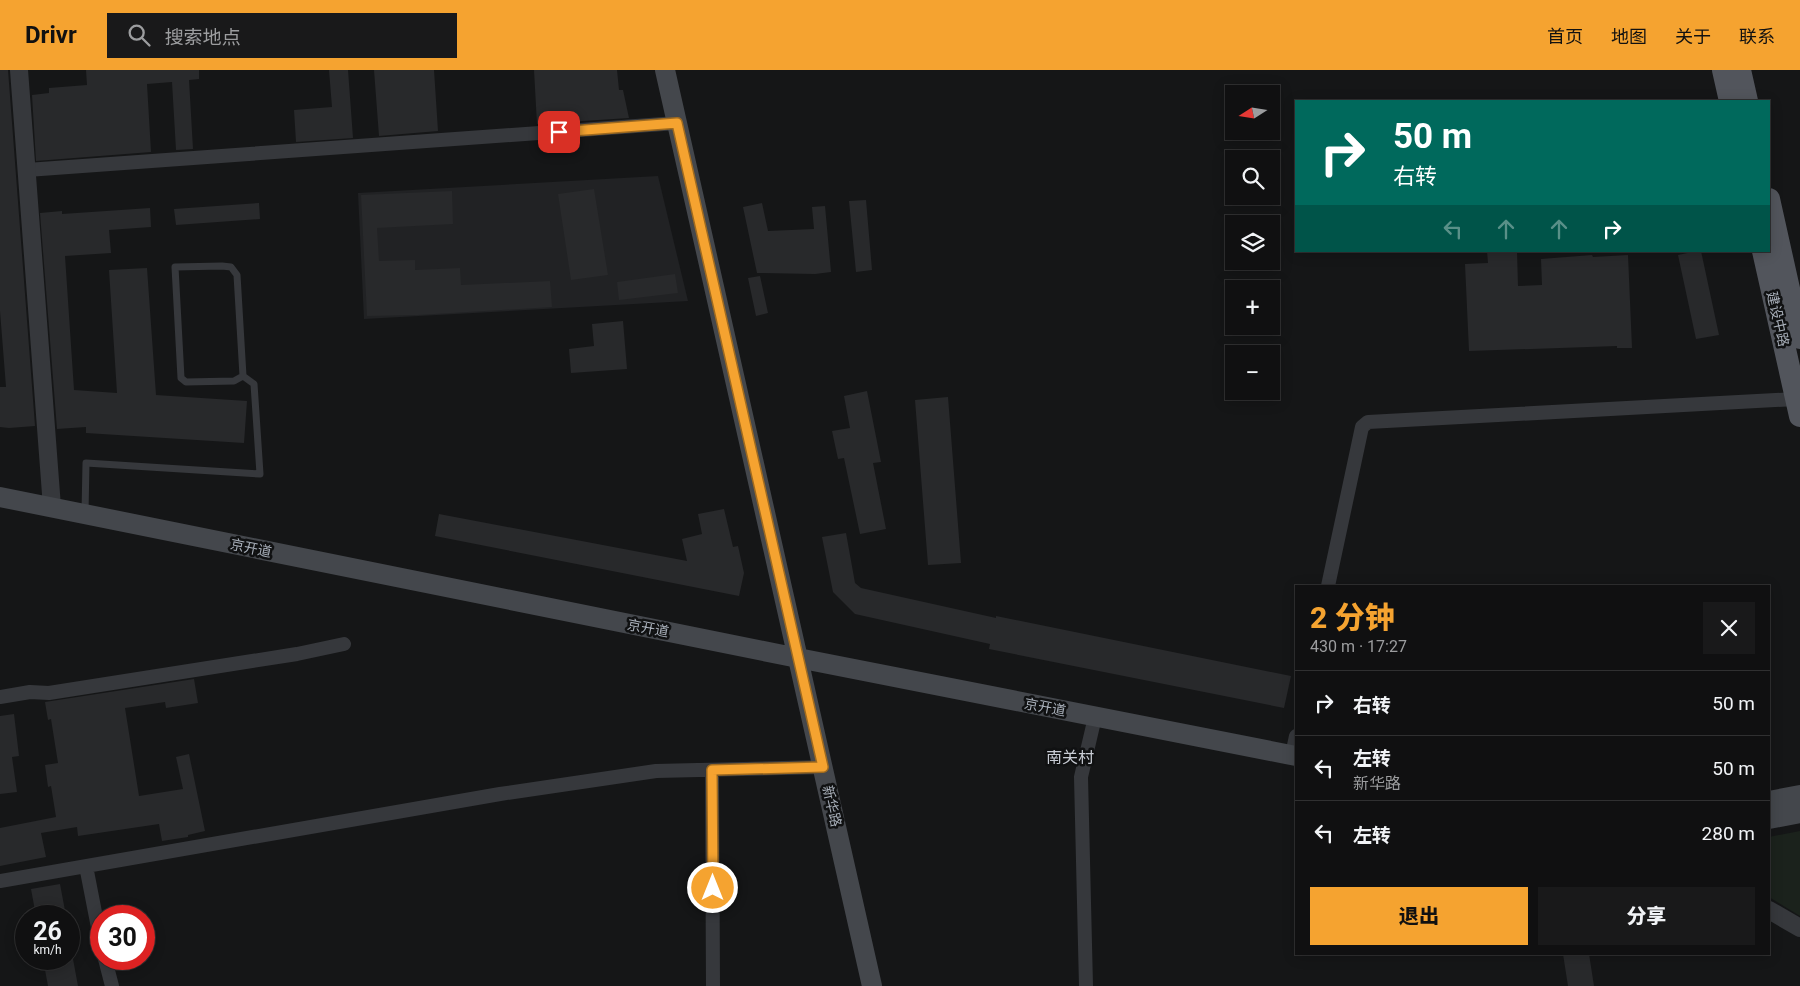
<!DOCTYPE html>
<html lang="zh">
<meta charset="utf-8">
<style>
:root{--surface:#101011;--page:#19191a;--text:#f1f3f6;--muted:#9c9d9f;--line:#303031;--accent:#f5a330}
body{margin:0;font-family:Roboto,"Noto Sans SC",sans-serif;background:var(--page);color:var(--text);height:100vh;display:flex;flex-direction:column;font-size:19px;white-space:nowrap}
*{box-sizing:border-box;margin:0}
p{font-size:16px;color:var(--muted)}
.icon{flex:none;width:28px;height:28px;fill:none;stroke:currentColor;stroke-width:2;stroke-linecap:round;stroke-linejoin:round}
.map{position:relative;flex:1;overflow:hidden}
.side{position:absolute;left:1295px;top:515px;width:475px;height:370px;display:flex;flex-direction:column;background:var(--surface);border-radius:0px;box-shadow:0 2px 12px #0003,0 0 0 1px var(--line)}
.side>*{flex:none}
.banner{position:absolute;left:1295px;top:30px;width:475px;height:152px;border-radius:0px;box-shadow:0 2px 12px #0003,0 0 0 1px var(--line);background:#00695c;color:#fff;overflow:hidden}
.needle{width:32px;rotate:258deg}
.fabs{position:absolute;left:1225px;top:15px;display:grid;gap:10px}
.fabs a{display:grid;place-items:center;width:55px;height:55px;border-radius:0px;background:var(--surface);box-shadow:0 2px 12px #0003,0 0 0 1px var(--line);font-size:25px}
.speed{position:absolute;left:15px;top:835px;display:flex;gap:10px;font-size:25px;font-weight:700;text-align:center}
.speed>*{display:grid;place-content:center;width:65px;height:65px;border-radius:50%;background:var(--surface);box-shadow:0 2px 12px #0003,0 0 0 1px var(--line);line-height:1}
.speed small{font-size:12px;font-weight:400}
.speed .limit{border:8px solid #d22;background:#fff;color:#111}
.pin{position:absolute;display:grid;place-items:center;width:42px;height:42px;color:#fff;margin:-21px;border-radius:10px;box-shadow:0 2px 8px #0006}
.me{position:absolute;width:55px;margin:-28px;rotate:0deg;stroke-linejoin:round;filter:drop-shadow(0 0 4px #0008)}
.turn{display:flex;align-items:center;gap:18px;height:105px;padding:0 15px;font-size:22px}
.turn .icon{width:65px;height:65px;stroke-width:2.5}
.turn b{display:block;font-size:35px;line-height:42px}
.lanes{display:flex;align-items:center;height:48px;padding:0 15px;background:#0003;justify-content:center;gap:25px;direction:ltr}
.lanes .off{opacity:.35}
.round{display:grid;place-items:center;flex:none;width:52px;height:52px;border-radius:0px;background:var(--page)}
.summary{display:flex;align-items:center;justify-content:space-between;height:85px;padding:0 15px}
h1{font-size:30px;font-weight:800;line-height:38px;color:var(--accent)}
.action{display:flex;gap:10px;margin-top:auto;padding:10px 15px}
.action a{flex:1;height:58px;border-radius:0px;background:var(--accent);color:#111;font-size:20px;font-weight:800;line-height:58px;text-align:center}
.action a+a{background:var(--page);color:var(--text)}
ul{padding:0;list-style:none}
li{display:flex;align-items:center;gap:15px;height:65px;padding:0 15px;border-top:1px solid var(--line)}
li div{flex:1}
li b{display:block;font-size:19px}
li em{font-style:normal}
header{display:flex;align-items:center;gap:30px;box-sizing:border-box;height:70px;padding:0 25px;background:var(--accent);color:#111}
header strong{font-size:24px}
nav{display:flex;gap:28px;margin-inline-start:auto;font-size:18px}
.search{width:350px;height:45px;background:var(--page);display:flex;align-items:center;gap:12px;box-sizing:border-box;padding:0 18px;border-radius:0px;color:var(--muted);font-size:19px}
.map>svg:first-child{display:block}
.built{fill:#212224}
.green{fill:#1b221c}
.building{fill:#28292b}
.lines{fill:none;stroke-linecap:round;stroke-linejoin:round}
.service{stroke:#36383c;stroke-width:7}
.minor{stroke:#36383c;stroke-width:14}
.tertiary{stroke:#36383c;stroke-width:18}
.secondary{stroke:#44474c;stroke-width:20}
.primary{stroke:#52555c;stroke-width:22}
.route-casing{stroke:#9f6a1f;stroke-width:12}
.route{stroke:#f5a330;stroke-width:9}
.labels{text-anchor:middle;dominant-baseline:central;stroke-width:5;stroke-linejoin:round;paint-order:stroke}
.street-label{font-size:14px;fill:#a7aeb8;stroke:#101112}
.quarter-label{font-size:16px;fill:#c8ccd4;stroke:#101112}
</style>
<header>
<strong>Drivr</strong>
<div class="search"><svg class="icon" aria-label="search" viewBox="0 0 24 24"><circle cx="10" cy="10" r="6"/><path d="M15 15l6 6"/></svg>搜索地点</div>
<nav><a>首页</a><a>地图</a><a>关于</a><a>联系</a></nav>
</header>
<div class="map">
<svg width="1800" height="916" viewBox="0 0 1800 916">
<rect width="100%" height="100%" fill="#151617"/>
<path class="built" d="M658,106L688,231L364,249L358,123Z"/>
<path class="green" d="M1800,761V846L1769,827V767Z"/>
<path class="building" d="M0,0H8L35,356L9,358L0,357V317H6L0,241Z
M86,0H199V9L189,10L193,79L176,80L172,12L147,14L151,82L36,91L32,25L49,23V18L87,15Z
M329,0H348L353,68L296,72L294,40L332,37Z
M374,0H434L438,61L379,66Z
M534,0H617L619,20H623L629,48L537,54Z
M594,119L608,205L571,210L558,124Z
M452,121L453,154L377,158L379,191L415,190V200L460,198L461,215L550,211L552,237L418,245L367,246L361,125Z
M866,130L872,200L856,202L849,131Z
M259,133L260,149L176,155L174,139Z
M762,133L768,161L814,159L812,137L825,136L831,202L815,204L757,203L743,137Z
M150,138L151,157L109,160L111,183L65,186L74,320L117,323L109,200L147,198L156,325L247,331L244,373L86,363V357L57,359L40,143L62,141V144Z
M1487,181H1517L1518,216L1542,215L1541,189L1592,185L1593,187L1628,185L1632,278H1617V276L1469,281L1465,194L1488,193Z
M1697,181H1701L1719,265L1696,269L1678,185Z
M675,204L678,223L619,230L617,212Z
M760,206L768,243L756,246L748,208Z
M623,251L627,299L571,303L569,279L594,276L592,254Z
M867,321L881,392L873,393L886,459L860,464L844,388L838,389L832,361L850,358L844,326Z
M948,327L961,493L928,495L915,330Z
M724,439L733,477L738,476L744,503L739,526L435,466L439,444L687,491L682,469L702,464L698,444Z
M846,463L855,513L861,518L996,548V546L1291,606L1284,638L989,579L990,574L855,544L833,522L822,467Z
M194,609L198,633L166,638L165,632L125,638L139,726L183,719L176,687L189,684L205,761L188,765V767L162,771L159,754L78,766L77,757L41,763L46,787L0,796V758L56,747L51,716L48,717L45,695L58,693L51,649L48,650L45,632Z
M14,644L19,686L12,687L17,722L0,724V646Z
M60,814L66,846H36L31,819Z
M1563,884H1589L1594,916H1568Z
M43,889H73L78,916H48Z"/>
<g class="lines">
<path class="service" d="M85,443L86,393L260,404L254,314L243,306L237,205L231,197L222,196L175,197L181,308L186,312L234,311L243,306"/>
<path class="minor" d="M27,100L677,53
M1328,516L1362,357L1368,352L1796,329
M0,627L30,622L49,623L297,584L344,574
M1292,685L1296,666
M712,700L713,916
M86,796L101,873
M0,811L500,724L656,701L823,697
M105,889L112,916
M1086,916L1081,707L1095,647"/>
<path class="tertiary" d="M19,0L52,437
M1769,840L1800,858"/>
<path class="secondary" d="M665,0L872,916
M0,427L798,588L1296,686
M1769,731L1800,725
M1769,749L1800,743"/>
<path class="primary" d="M1723,0L1730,31
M1740,0L1747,31
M1769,129L1800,268
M1763,181L1800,346"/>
</g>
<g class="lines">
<defs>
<path id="route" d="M559,62L677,53L823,697L712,700L713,818"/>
</defs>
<use href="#route" class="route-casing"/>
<use href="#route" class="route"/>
</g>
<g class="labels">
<g class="street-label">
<text transform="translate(1778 249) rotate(77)">建设中路</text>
<text transform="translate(251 478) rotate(12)">京开道</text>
<text transform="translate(648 558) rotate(11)">京开道</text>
<text transform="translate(1045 637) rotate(11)">京开道</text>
<text transform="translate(832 736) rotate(77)">新华路</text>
</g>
<g class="quarter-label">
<text x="1070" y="687">南关村</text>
</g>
</g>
</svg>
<div class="fabs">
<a><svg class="needle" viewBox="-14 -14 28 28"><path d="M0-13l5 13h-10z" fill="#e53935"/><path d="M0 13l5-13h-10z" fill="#9c9d9f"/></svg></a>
<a><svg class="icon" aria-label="search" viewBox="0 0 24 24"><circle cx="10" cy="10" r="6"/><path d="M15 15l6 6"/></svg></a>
<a><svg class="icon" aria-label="layers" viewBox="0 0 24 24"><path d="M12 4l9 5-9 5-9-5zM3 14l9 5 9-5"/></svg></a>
<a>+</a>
<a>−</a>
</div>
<div class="speed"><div>26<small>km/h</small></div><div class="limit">30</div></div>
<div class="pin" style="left:559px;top:62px;background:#d93025"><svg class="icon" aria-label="arrive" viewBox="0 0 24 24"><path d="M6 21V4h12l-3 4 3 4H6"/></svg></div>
<svg class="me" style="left:713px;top:818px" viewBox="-20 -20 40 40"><circle r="17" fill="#f5a330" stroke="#fff" stroke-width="3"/><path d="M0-11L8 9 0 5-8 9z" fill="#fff"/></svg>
<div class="banner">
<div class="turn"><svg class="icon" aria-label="right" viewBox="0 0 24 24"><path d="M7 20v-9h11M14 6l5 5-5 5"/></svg><div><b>50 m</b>右转</div></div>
<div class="lanes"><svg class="icon off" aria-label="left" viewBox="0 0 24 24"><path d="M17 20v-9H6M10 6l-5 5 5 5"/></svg><svg class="icon off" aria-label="ahead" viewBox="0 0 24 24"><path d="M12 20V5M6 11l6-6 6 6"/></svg><svg class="icon off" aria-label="ahead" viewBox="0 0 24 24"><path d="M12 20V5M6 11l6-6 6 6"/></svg><svg class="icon" aria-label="right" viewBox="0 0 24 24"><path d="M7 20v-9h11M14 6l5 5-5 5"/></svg></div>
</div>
<section class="side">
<div class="summary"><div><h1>2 分钟</h1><p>430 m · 17:27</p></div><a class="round"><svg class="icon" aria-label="close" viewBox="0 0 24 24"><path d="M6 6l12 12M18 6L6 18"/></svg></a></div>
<ul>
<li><svg class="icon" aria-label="right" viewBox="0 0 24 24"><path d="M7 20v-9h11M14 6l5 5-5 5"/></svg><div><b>右转</b></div><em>50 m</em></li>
<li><svg class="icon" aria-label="left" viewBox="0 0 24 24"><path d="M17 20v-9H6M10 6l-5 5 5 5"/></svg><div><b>左转</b><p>新华路</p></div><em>50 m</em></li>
<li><svg class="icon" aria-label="left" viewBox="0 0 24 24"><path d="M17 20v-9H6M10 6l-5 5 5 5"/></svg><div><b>左转</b></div><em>280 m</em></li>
</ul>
<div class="action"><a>退出</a><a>分享</a></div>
</section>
</div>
